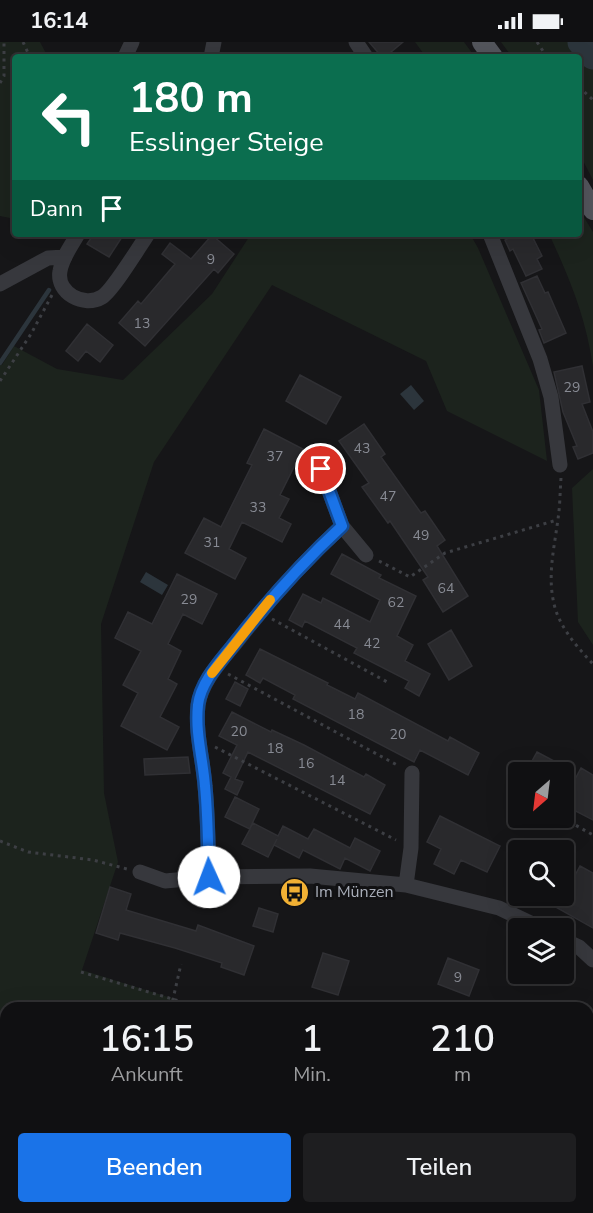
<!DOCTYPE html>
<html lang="de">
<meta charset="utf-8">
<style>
:root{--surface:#101012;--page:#1e1e20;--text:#f1f3f6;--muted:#9c9d9f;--line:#303032;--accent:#1a73e8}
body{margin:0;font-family:"Nunito Sans",sans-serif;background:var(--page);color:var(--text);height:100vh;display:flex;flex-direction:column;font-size:22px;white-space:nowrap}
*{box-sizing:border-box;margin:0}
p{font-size:20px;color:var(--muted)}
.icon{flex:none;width:33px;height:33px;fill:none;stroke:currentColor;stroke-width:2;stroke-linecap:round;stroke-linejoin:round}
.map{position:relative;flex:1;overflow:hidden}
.drawer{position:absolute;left:0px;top:960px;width:594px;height:212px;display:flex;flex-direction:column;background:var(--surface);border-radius:18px 18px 0 0;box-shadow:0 6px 24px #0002,0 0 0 2px var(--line)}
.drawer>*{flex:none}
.banner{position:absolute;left:12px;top:12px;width:570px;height:183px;border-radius:6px;box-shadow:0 6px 24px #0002,0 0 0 2px var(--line);background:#0b6e4f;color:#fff;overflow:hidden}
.needle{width:39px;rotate:208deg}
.tools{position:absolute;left:508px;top:720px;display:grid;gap:12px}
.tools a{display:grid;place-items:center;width:66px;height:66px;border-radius:6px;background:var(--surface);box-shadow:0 6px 24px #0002,0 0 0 2px var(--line);font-size:30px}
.pin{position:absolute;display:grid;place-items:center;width:51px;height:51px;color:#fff;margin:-26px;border:3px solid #fff;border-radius:50%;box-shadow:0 2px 6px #0007}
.me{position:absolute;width:66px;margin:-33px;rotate:358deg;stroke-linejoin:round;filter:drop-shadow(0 0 4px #0008)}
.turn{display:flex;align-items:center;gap:21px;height:126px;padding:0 18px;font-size:27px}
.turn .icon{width:78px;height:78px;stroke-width:2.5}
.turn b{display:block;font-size:42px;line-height:51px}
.then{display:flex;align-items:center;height:57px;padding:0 18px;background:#0003;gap:12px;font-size:22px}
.eta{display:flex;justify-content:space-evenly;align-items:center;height:102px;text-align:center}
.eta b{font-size:36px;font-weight:600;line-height:42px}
.button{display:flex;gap:12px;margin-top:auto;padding:12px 18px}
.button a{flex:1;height:69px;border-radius:6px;background:var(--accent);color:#fff;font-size:24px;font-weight:600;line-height:69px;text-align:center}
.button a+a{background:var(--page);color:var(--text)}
.status{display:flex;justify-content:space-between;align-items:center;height:42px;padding:0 30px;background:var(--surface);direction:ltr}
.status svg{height:16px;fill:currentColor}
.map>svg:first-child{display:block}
.green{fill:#1c231d}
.water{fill:#2c353c}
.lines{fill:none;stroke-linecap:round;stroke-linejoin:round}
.stream{stroke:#2c353c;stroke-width:4.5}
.river{stroke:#2c353c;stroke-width:27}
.building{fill:#29292c;stroke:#303034;stroke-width:1.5}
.path{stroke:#3d3f44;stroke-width:3;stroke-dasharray:3 4.5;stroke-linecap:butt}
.minor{stroke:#37383d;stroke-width:15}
.major{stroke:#53555c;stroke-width:20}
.route-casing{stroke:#114b97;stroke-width:15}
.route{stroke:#1a73e8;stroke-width:10}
.slow{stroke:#f59e0b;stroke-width:10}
.labels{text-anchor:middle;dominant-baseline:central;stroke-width:6;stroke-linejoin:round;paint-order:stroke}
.number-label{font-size:14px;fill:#888b94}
.poi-label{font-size:16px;fill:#a8adb8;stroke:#111113;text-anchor:start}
</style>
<div class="status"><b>16:14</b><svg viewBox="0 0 49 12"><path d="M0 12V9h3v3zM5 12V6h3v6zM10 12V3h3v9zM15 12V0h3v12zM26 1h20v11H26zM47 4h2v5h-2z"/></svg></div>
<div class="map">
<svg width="593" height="1171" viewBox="0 0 593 1171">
<rect width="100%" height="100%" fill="#161618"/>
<path class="green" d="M0,0H40L48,15H15V177L0,174Z
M415,0H464L475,15H426Z
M501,0H593V138L579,111V15H512Z
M579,167L593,190V325C586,276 570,237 549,192H579Z
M251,192H470L478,206L539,348L547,419L447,369L426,319L272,243L154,420L101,582L104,751L118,820L82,928L203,966H6V1134L0,1131V322L2,323L14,304L57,327L123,338L212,252Z
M593,427V603L578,580L572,446Z
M63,1166H562L564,1171H73Z"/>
<path class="water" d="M411,343L424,359L414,368L400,352Z
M146,530L168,543L162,553L140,540Z"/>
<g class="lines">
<path class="stream" d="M0,321L49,248"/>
<path class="river" d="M581,0L593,14"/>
</g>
<path class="building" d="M369,0H403L385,15H382Z
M94,192H124L109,215L87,202Z
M510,192H531L542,214L537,217L542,227L526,234L513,207L510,209L505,198L511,195Z
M212,193L234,212L218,231L214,227L145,304L119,281L138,259L141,262L175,222L162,212L170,201L191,217Z
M537,234L545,251L548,250L566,291L544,301L539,288L542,287L521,241Z
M87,282L113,303L100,320L86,309L78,319L66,309Z
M582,324L590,360L582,362L593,390V411L578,417L573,405L577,404L563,370L554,330Z
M300,333L341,355L326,382L286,359Z
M364,382L385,412L381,415L421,471L425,469L445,498L437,504L468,554L443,570L423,538L428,535L390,479L388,481L362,445L369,441L339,399Z
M264,387L303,407L280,453L289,457L279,476L291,482L282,500L242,480L229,507L246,516L235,537L185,511L204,476L221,485L252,423L247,421Z
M342,512L381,533L379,536L416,554L397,594L413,603L405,619L430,632L419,654L405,646L409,639L354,611L357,606L305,579L302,585L289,578L303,552L321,561L323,556L370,580L380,558L331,532Z
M177,532L217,552L202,582L183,572L168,602L181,609L168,637L177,642L160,675L179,685L167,708L121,684L138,651L123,643L141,609L115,596L128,570L152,582Z
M451,588L472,624L449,638L428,602Z
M260,607L328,641L327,643L355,657L358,651L448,699L450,695L479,711L468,733L420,708L414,720L293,657L295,653L263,636L260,641L246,633Z
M235,640L248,647L240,664L226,657Z
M232,670L271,690L272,688L304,703L364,735L366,732L385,743L370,772L248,710L235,737L243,740L237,753L225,747L231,735L223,731L237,703L219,694Z
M537,710L556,720L551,730H526Z
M188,715L190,731L145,733L144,717Z
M581,726L593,733V778L564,763V758Z
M235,755L259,767L250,786L253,781L278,794L283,784L308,797L314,787L350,806L355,796L380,809L370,829L345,816L340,827L303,808L299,816L274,803L277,797L268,815L242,802L250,787L225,775Z
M440,774L500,804L487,830L461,818L454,832L434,822L441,807L427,800Z
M580,824L593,831V886L536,854H564Z
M110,845L131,852L126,868L196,889L198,883L254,904L244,933L221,925L222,921L175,906L120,891L118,898L96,891Z
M259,866L278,872L273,890L253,884Z
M323,911L349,919L338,953L312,945Z
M448,916L479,928L469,954L438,942Z"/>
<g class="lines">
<path class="path" d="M23,0L30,15
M537,0L547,15
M0,41L4,34V0
M579,45L593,58
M0,339L31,292L52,253
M561,436C560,450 560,464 558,477C554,508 546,538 556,569C563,589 578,606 593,622
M379,519L410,535L445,511L557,478
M272,577L389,641
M228,632L399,724
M215,705L396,798
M514,747L519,750
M563,776L593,793
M0,799L28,810L93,818L127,827
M81,930L203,966
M171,966L181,922
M562,1166L564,1171
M101,1171L103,1166"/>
<path class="minor" d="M356,0L366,15
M125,15L132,0
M211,15L214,0
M78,192C71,204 62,216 60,229C56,251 84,266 102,255C113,248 139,205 148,192
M490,192L540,317L551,355L560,423
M0,242L48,216L65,215
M321,427L342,484L366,513
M140,830L165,839L209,835L310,834L406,843L499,866L541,886
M209,835C208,805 208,774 205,744C203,717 195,691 198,663C202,638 223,617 238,598C270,557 304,519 342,484
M406,843L411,806L412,731
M564,898L579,905L593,918
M0,1153L6,1156
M22,1166L32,1171"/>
<path class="major" d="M482,0L493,15
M579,144L593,168"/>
</g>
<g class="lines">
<defs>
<path id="route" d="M209,835C208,805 208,774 205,744C203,717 195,691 198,663C201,639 221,619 235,601C268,559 303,520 342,484L321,427"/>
</defs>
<use href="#route" class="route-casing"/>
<use href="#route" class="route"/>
<path class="slow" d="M212,631L270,558"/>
</g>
<defs>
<symbol id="bus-disc" viewBox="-11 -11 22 22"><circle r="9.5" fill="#f2b134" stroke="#111113"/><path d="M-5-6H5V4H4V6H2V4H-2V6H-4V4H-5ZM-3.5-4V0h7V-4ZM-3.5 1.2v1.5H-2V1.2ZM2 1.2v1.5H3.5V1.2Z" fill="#111"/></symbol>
</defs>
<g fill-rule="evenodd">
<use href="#bus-disc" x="278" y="834" width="33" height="33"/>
</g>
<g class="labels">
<g class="number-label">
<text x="211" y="217">9</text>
<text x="142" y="281">13</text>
<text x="572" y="345">29</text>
<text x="362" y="406">43</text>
<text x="275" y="414">37</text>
<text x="388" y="454">47</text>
<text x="258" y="465">33</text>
<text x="421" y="493">49</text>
<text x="212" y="500">31</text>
<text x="446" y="546">64</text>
<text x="189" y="557">29</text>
<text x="396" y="560">62</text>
<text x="342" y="582">44</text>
<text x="372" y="601">42</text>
<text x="356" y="672">18</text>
<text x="239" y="689">20</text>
<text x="398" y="692">20</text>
<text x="275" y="706">18</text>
<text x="306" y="721">16</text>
<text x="337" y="738">14</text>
<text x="458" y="935">9</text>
</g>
<g class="poi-label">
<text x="315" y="850">Im Münzen</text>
</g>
</g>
</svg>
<div class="tools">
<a><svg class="needle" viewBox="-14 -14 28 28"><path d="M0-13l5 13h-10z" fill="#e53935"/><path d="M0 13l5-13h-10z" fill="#9c9d9f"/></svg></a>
<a><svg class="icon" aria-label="search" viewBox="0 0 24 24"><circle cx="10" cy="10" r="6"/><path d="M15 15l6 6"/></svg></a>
<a><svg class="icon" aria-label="layers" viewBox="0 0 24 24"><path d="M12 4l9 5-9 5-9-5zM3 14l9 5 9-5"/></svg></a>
</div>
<div class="pin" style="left:321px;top:427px;background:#d93025"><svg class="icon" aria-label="arrive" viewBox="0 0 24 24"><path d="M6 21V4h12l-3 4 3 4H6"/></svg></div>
<svg class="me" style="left:209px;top:835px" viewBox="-20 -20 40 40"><circle r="19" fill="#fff"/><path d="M0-13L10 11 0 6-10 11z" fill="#1a73e8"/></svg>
<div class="banner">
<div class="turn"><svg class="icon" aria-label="left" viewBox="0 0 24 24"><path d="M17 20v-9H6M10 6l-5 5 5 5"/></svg><div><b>180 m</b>Esslinger Steige</div></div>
<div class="then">Dann<svg class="icon" aria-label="arrive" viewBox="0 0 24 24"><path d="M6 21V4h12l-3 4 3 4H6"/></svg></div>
</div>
<section class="drawer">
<div class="eta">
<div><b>16:15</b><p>Ankunft</p></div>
<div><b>1</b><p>Min.</p></div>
<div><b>210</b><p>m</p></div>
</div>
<div class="button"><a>Beenden</a><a>Teilen</a></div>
</section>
</div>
